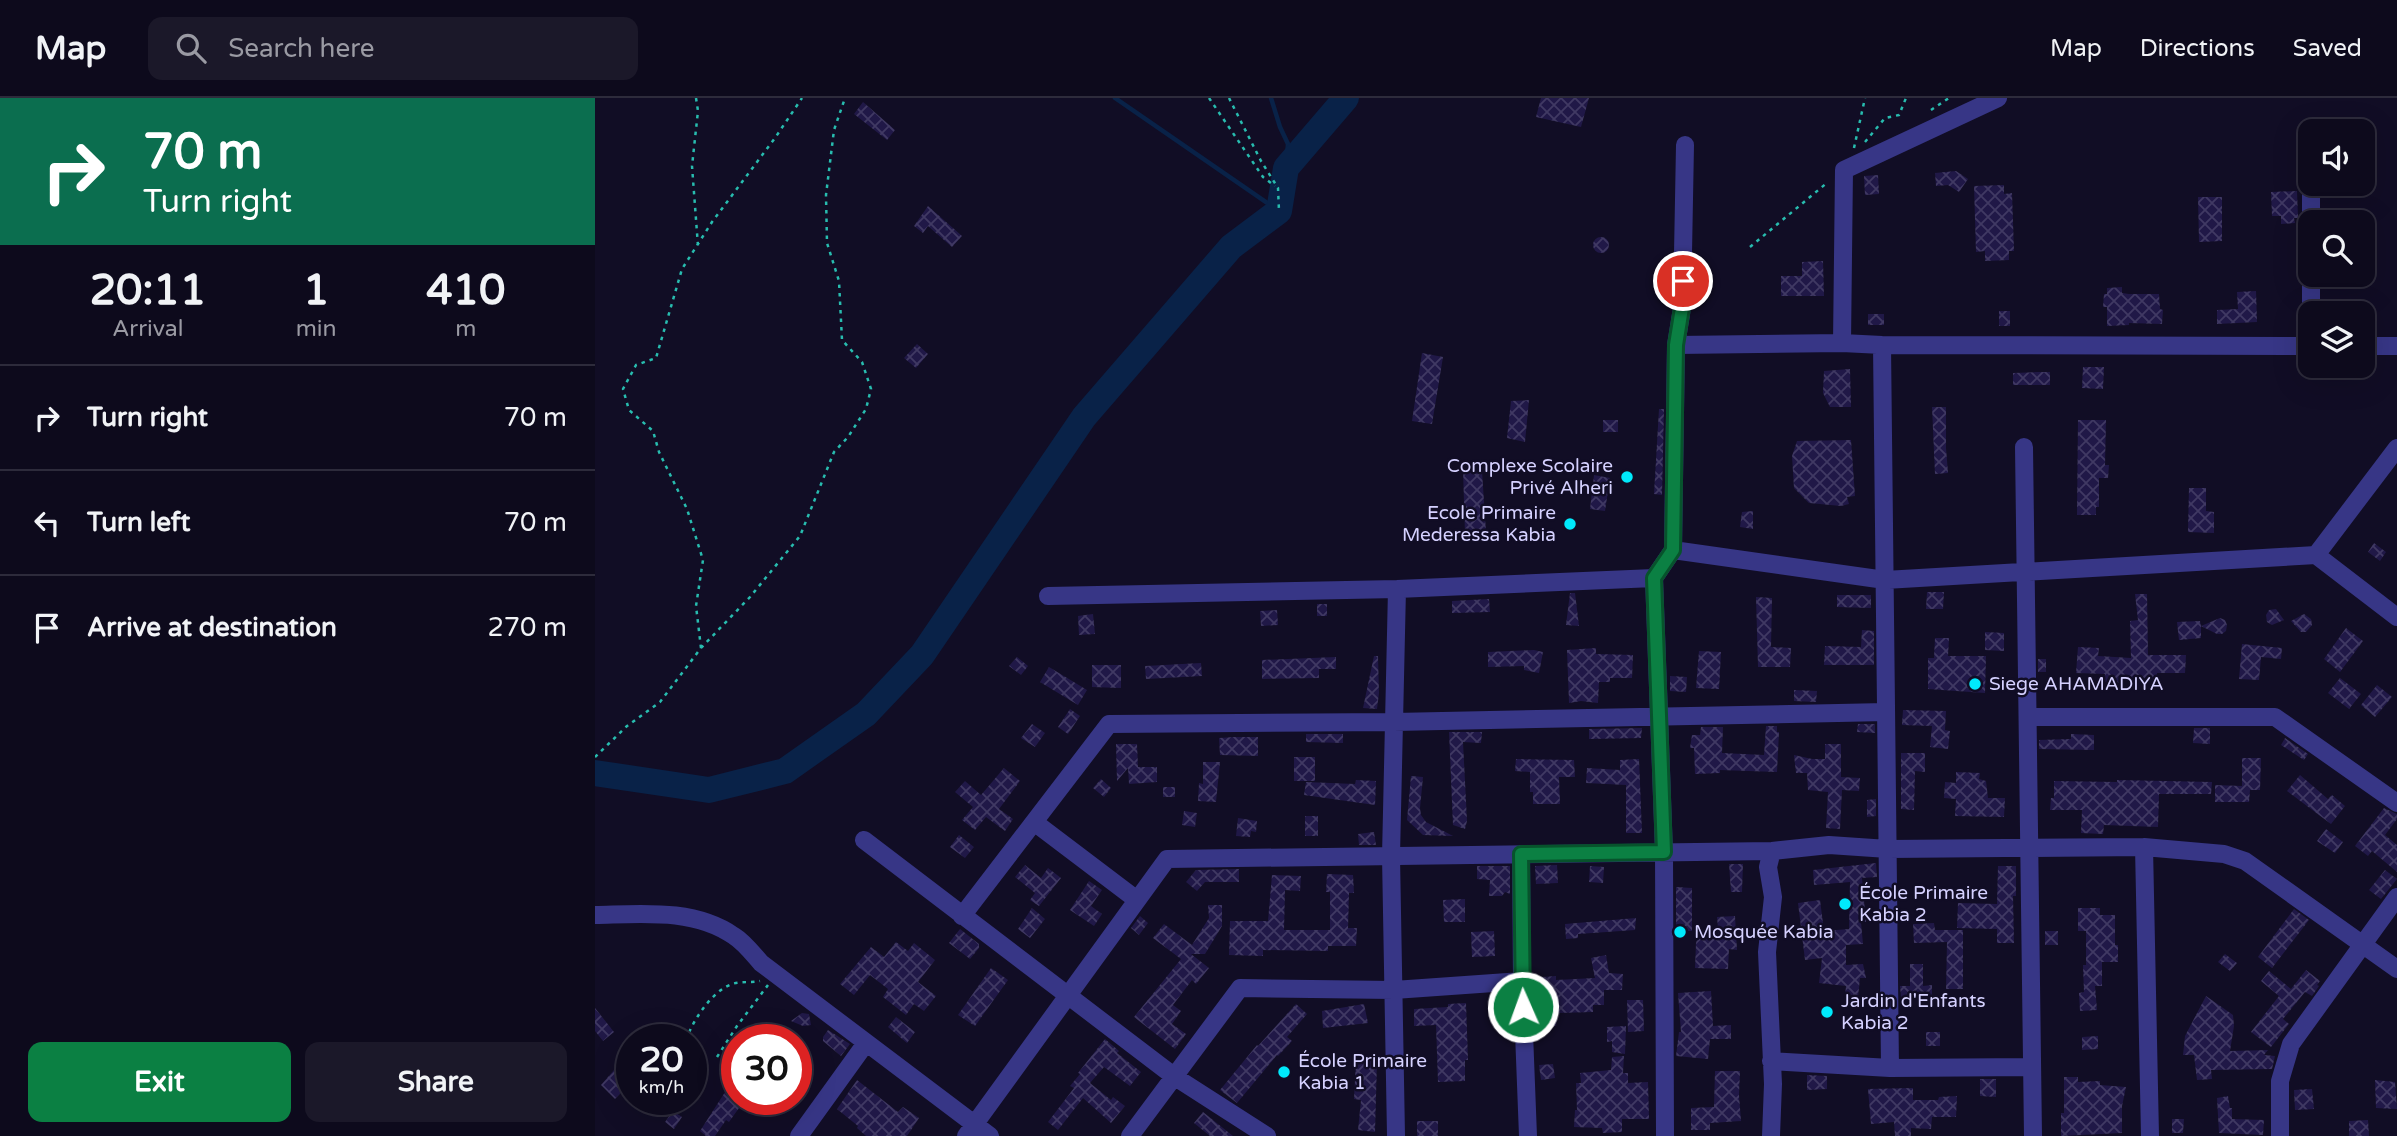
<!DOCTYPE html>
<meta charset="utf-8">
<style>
:root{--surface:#0d0a1c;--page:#1b1829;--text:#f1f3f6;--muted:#9a9aa3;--line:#2d2b3b;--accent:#0b8043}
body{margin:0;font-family:"Varela Round",sans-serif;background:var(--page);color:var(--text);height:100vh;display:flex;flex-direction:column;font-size:26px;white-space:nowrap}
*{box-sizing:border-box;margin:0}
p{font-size:23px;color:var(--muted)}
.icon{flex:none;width:38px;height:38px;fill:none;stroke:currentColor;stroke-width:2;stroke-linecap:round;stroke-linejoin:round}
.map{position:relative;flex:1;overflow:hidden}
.side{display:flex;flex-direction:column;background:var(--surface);width:595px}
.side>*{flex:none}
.banner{background:#0b6e4f;color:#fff;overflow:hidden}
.controls{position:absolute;left:1703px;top:21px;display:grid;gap:14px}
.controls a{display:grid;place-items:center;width:77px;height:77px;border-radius:14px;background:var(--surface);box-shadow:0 7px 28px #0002,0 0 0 2px var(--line);font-size:35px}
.speed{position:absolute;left:21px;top:926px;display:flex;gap:14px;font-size:35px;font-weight:700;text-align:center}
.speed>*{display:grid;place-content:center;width:91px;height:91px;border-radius:50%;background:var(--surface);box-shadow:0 7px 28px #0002,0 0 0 2px var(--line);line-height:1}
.speed small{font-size:18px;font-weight:400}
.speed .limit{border:10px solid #d22;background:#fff;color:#111}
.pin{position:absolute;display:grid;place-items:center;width:60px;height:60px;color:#fff;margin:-30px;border:4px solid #fff;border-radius:50%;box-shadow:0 2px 7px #0007}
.me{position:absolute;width:77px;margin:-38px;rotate:358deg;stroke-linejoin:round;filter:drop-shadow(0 0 5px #0008)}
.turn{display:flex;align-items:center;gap:24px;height:147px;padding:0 28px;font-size:32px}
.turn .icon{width:91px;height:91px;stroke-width:2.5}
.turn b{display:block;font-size:49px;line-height:60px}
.eta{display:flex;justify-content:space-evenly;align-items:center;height:119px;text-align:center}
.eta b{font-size:42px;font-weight:700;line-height:49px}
.button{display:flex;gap:14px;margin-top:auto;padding:14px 28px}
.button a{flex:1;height:80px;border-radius:14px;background:var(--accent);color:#fff;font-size:28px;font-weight:700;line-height:80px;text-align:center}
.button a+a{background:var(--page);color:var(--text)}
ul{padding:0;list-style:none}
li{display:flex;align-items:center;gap:21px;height:105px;padding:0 28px;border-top:2px solid var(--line)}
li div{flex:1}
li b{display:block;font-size:26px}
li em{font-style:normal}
header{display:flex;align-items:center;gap:42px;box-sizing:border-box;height:98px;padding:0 35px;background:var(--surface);border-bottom:2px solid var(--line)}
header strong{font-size:33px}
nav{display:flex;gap:38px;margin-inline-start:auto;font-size:24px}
.search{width:490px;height:63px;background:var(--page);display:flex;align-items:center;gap:18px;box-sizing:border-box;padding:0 24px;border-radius:14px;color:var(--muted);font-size:26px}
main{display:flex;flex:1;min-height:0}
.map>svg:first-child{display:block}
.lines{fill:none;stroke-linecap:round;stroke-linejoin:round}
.stream{stroke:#092248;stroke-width:4.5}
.river{stroke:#092248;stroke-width:26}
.building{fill:url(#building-cross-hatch)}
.path{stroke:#28bcaf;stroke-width:2.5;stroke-dasharray:3.5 5;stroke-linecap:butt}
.minor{stroke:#373686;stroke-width:18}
.route-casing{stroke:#07532c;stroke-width:18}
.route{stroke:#0b8043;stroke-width:12}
.poi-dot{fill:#00e9fc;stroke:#110d25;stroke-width:2.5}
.labels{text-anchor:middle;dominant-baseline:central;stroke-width:5;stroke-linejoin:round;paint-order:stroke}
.poi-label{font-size:19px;fill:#d5d1ff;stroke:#110d25;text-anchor:start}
</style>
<header>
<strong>Map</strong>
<div class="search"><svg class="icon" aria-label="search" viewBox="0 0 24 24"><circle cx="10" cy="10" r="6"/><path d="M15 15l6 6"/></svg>Search here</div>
<nav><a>Map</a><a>Directions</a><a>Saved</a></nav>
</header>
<main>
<section class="side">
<div class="banner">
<div class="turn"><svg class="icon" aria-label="right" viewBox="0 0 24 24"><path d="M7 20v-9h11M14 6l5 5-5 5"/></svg><div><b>70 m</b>Turn right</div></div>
</div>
<div class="eta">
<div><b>20:11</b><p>Arrival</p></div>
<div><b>1</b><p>min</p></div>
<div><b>410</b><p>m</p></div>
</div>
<ul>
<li><svg class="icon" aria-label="right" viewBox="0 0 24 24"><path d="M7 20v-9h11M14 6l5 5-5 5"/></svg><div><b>Turn right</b></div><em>70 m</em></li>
<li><svg class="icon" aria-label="left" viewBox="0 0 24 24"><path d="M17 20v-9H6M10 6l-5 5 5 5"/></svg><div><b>Turn left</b></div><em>70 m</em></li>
<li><svg class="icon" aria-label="arrive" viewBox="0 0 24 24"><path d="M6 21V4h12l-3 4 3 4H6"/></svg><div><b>Arrive at destination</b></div><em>270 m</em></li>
</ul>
<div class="button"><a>Exit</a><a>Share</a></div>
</section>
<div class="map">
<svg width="1802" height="1038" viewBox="0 0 1802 1038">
<defs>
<pattern id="building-cross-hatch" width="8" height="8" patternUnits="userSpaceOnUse" patternTransform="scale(1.75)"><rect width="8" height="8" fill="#201847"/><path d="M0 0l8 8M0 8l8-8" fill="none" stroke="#403963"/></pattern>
</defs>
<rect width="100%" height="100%" fill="#110d25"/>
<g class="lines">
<path class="stream" d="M520,0L684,113
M676,0L685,29L693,46L691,70"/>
<path class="river" d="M0,675L114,692L190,673L271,616L327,557L489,319L636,149L684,113L691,70L751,0"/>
</g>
<path class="building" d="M946,0H994L986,29L941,19Z
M268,4L300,32L292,42L259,16Z
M1361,73L1373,81L1364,94L1353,87L1341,88L1340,75Z
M1283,77L1284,96L1270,97L1269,78Z
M1409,87V96L1417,95L1419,153H1414V162L1390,163V153L1381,154L1379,88Z
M1702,93L1703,120H1699L1700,125L1686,126V118H1677L1676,94Z
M1603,99H1627V143L1604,144Z
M333,108L367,138L357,149L333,128L328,135L319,128Z
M998 147a8 8 0 1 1 16 0a8 8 0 1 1-16 0Z
M1228,163L1229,198H1186V178H1207V164Z
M1527,189V195L1534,196H1564L1565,211L1568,212L1567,226L1534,225V227L1512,228V209H1508L1509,196H1512V190Z
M1661,193L1662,224L1622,226V212L1643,211L1642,194Z
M1404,213H1415V228H1404Z
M1273,216H1289V227H1273Z
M322,246L333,256L321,270L309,260Z
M827,255L848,259L837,326L817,323Z
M1488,269H1509L1508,291L1487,290Z
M1255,271L1256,309H1235L1228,295L1229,273Z
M1443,274H1455V287H1418V275Z
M934,302L930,344L912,340L916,303Z
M1337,309H1351V350L1353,375L1340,376Z
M1064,311H1069L1067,397L1059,396Z
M1008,322H1023V334H1008Z
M1483,322H1511L1510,367H1514L1513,380H1504V409H1501V417H1482Z
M1256,342L1260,398L1252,399L1254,406L1246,408L1214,405L1199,390L1197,358L1202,343Z
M868,372L887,373L891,434L870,436Z
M999,377L1015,380L1010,413L995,411Z
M1594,390H1611V413L1619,414V435L1593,434Z
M1158,413V431L1145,429L1147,414Z
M1779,445L1791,454L1785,463L1773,454Z
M1332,494H1349L1348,511H1331Z
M975,495H980L984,528L971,527Z
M1540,496H1552L1553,557H1591L1590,575H1562V583L1527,581L1526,585L1509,584L1510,576L1481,575L1483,549L1504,550L1503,558L1536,560L1535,523L1543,522Z
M1242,497H1276V510L1242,509Z
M1161,499L1177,500L1176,549L1196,550L1195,569H1163Z
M894,501L895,514L857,515V503Z
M722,506H732V518H722Z
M1681,511L1689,522L1677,527L1672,524L1671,517L1674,512Z
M682,512L683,527L666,528L665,513Z
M498,516L500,536L484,537L483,518Z
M1709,516L1716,521L1717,527L1711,534H1706L1696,523Z
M1625,520L1630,522L1632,527L1631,533L1627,536H1622L1606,528V540L1584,542L1582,524L1605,523L1606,528Z
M1751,530L1768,543L1745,574L1729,561Z
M1267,532L1279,533V567H1229L1230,548L1266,549Z
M1390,534L1409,535V553L1390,552Z
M1340,540H1354L1353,558H1391L1390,595L1333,591V560H1339Z
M1647,546L1687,550L1686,561L1666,559L1664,582L1644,581Z
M1001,550V556L1038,557L1037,580H1015V584H1004L1003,605L986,603L974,605L972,552Z
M939,552L948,554L944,575L929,572V568L893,569V554Z
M1104,553L1126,554L1124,591L1101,590Z
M779,558H783L784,595L782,611L768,610Z
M422,559L433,568L426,577L414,568Z
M741,559V571H724V580L667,581V562Z
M1443,561H1451V574H1443Z
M606,565L607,578L551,581L550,568Z
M497,567H526V590L497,589Z
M454,569L492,592L483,607L445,584Z
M1075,578L1092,579L1091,594L1075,593Z
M1745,580L1766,596L1754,611L1733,595Z
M1782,587L1797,599L1780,619L1766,607Z
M1199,592L1222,593L1221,604L1199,603Z
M475,611L485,618L473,636L463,629Z
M1308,612L1351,613L1350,632L1355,633L1353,651L1335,649L1337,628L1307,627Z
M437,626L450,635L440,649L426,640Z
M1263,626H1280V635L1262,634Z
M1171,628H1182V634H1184L1182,674L1125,672V675L1100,676L1099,650H1095L1097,637H1105L1106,629H1128L1127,655L1169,657Z
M1047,630L1046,640L994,641V631Z
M1599,630H1615V646L1598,645Z
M854,634H887L886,645L868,644L872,723L870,731L858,727Z
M711,636H748V645L711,644Z
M1476,636L1499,637V652L1444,651V642L1476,641Z
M639,639H663V658L625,657L624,640Z
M1690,640L1713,656L1709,662L1686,647Z
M521,646H542L543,669H562V684L534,686L533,670L522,683Z
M1230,646H1246V679L1265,680L1264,693L1247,692L1245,731L1231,730L1233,694L1213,692L1212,675H1201L1199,657L1217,661H1230Z
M1306,655H1330V674L1320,673L1319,712L1306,711Z
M699,659H720V683H699Z
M1647,660H1666L1665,692H1655L1654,704H1620V687L1647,688Z
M921,661L979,662L980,679H964L965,706H938V694H935V674L920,673Z
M1044,661L1047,735H1031V687L991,685L992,670L1025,672V662Z
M608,664H625L621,704L603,703L604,685L608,686Z
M409,670L425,683L404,711L418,721L410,733L391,719L380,732L367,722L378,709L360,694L370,683L386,697Z
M1361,674L1385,675L1384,681L1391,683L1393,700H1410L1409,719L1360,718L1361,701L1349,700L1350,684L1361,685Z
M1705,677L1733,701L1737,697L1750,708L1736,726L1692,693Z
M816,678L828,679L825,710L826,717L831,724L858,738L828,737L812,722Z
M506,681L516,690L509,699L498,690Z
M761,682L781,683L780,707L709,697L711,684L760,686Z
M1522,682L1617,684L1616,696H1564L1563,729L1509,727L1508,736L1486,735L1487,712H1455L1456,700H1459V683L1522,684Z
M568,689H580V699H568Z
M1281,701V718L1272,719V702Z
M1789,710L1802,716V721L1790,737L1802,747V774L1777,753L1773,758L1760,748Z
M589,713L602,715L600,729L587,727Z
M710,718H723V738H710Z
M643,720L662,723L661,734L656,733L655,739L641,738Z
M1731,731L1748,744L1740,755L1722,743Z
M779,734L781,747H764L763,736Z
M364,737L379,749L370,760L355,749Z
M1281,765L1282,779L1267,780L1271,824H1266L1268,846L1251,847V867L1268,866L1271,880H1265L1262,909L1249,908L1251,888L1224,885L1227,860L1210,862L1203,805L1225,802L1229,833L1254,831L1255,784L1219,787L1218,772Z
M1134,766H1148L1147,794H1136Z
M430,767L446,780L453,770L466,780L444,808L435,802L440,795L420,779Z
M962,767L963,785L941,786L940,768Z
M882,768H915V796L910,794L907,798H894L895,782L882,781Z
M995,768L1009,769L1008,785L994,784Z
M1403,768H1421V798H1418L1419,845H1402V831L1362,830L1363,805L1402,806Z
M644,771V784H610L602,793L591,784L601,772Z
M1790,772L1802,781L1786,801L1774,792Z
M732,776L758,777L759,795H754L753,830H762L761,848H733V853L668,852V858L634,857L635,823H673L677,777L706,778L705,793L690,792L689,832H735V794H731Z
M494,783L507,792L496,808L507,816L499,828L475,812Z
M1081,789L1097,790V833H1081Z
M870,801V824H849L848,802Z
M613,807H627V828L610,856H596L614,870L601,886L597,882L578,907L586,913L577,926L591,936L580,951L539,919L586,861L558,840L569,826L597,847L614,820Z
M437,810L450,821L435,840L423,831Z
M1483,810H1505V817H1520V847H1523V864H1507V888H1500L1502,912L1485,913L1484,895L1489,894L1488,867H1491V833H1483Z
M1699,811L1714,822L1677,870L1663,859Z
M545,818L553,825L544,837L536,830Z
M1140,818L1142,852L1134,851L1133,871L1100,870L1101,845L1104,835L1124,842L1122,819Z
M1041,820L1040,832L983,836V840L971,841L970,826Z
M1339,825L1340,832H1368V891H1351L1352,844L1319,845L1318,826Z
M365,831L384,846V850L375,861L354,845Z
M899,833L900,858L877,859L876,834Z
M1450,833H1463V847H1450Z
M301,844L313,853L319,845L340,862L323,884L341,898L329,913L319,906L311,917L288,899L293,891L275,877L259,897L245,886L276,849L289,859Z
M1630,856L1642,865L1635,873L1623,864Z
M1011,857L1014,875L1028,876L1027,892H1009V907H998V914L963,915L961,928L946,926L950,901H947L946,879L961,878V882L1000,880L996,860Z
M1315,866H1328V888L1337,887V899H1306L1305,888H1315Z
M396,870L413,882L380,928L363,917Z
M1711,872L1725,883L1722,887L1724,888L1717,898L1710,894L1688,921L1694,926L1676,949L1656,934L1684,898L1666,883L1674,873L1696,891Z
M1116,893L1118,928L1136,927V941H1115L1113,961L1081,958L1084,934H1086L1083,895Z
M1611,898L1638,917L1639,928L1635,953L1673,952L1669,957L1680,958L1677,971L1616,972L1617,981L1602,982L1599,957H1588L1590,938Z
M1032,902H1048L1049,933L1033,934Z
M871,905L873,962H870V983L843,984L841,927L819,928V911L853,909V906Z
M701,906L712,916L692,939L697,943L683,958L682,957L642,1005L625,992L662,947L663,948Z
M769,906L773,925L728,930L727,913Z
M0,910L19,934L8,943L0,933Z
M207,915L214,916L216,927L208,928L196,923Z
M301,919L320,934L312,945L293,929Z
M1031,928L1030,956L1017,954V943L1012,944V929Z
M233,932L255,946L246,958L228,943V939Z
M1331,934H1345V948H1331Z
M1503,938V951L1487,952V939Z
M510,941L524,953L522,955L546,974L535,988L509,969L495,985L516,1002L518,999L530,1008L516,1025L488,1000L463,1032L453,1024L479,990L475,988L485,976L483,975Z
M1029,958L1028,975H1033V985L1053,984L1054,1021H1027V1034L1008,1035L1007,1030L979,1029L980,1012H982L981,985H986L985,975L1016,972L1017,959Z
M761,962L782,963L780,1034L763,1032L766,1002L759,1001Z
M958,966L960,980L946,982L944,967Z
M19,972L34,986L20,1001L6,987Z
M1120,973H1145L1144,997L1146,1023L1115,1025V1032H1096V1010L1119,1009Z
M1212,977L1232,978V991L1212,992Z
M1469,979H1483V984L1505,983V987L1531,989L1527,1008V1035L1466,1038V1015H1469Z
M1385,981H1401V999L1385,998Z
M262,982L303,1014L308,1009L324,1020L312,1038H271L262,1030L263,1028L242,1011Z
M1780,982L1800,984L1802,1011L1781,1010Z
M1318,990V1002H1343L1344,999L1362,998L1361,1019H1337L1336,1031L1316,1030V1038H1300L1299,1024L1276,1026L1273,991Z
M132,991L142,998V1001L149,1003L134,1024L131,1022L120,1038H111L105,1033Z
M1717,991L1719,1011L1700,1012L1699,992Z
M1633,998L1635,1010H1637V1021L1669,1022L1668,1037L1624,1035L1622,1000Z
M78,1013L87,1019L79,1031L70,1024Z
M608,1014L638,1038H615L599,1025Z
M1577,1021H1589L1588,1035H1577Z
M1773,1022L1774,1038H1754V1023Z
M822,1023H843V1038H822Z"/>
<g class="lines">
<path class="path" d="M101,0L103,13L97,68L103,148
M614,0L668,79L680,88
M634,0L666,63L683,90L684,113
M1336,12L1354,0
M1270,44L1290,20L1304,17L1311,0
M1259,50L1270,0
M1155,149L1233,84
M106,550L101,508L108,462L92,411L64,354L58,333L34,312L28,291L41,267L61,260L87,171L117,124L180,40L207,0
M0,659L32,628L65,604L106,550L155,499L205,438L239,354L253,339L271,311L276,291L267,264L247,242L244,183L232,145L231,97L239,32L250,0
M91,942C98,922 117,893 137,886C146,883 156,885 165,883
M122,959L142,928L173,887"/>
<path class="minor" d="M1716,124V86
M1716,215V177
M1247,245L1249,72L1403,0
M1081,247L1247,245L1287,247L1715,248
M1287,247L1295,970
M1768,248H1802
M1429,349L1438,1038
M1078,452L1290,482L1721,457L1802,519
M1721,457L1802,350
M453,498L802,491L1059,480
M1433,619H1680L1802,705
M439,724L542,802
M269,742L580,979L672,1038
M1549,749L1555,1038
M926,756L927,883L933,1038
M0,817C46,816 99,810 139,838C149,844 158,856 166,865L395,1038
M367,818L514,626L799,624L1291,614
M1176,963L1295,970L1437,969
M204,1038L271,945
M371,1038L572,761L1177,753L1234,747L1293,751L1549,749L1629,756L1650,763L1802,871
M535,1038L645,890L799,892L927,883
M801,1038L796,758L802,491
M1070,1038L1069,754L1059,480L1078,452L1081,247L1087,210L1090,47
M1176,1038L1178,986L1172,854L1178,799L1173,769L1177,753
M1685,1038V983L1696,946L1802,799"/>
</g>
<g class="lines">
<defs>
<path id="route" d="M928,909L926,756L1069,754L1059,480L1078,452L1081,247L1087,210L1088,183"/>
</defs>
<use href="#route" class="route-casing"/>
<use href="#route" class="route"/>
</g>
<g class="poi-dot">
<circle cx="1032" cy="379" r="7"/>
<circle cx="975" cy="426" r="7"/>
<circle cx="1380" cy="586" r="7"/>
<circle cx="1250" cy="806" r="7"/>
<circle cx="1085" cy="834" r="7"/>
<circle cx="1232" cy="914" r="7"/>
<circle cx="689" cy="974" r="7"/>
</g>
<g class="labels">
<g class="poi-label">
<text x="1018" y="368" text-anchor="end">Complexe Scolaire<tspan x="1018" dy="22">Privé Alheri</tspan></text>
<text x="961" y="415" text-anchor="end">Ecole Primaire<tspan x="961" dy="22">Mederessa Kabia</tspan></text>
<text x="1394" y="586">Siege AHAMADIYA</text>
<text x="1264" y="795">École Primaire<tspan x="1264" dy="22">Kabia 2</tspan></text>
<text x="1099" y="834">Mosquée Kabia</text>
<text x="1246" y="903">Jardin d'Enfants<tspan x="1246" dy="22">Kabia 2</tspan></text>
<text x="703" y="963">École Primaire<tspan x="703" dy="22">Kabia 1</tspan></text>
</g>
</g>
</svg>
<div class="controls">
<a><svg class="icon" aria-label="sound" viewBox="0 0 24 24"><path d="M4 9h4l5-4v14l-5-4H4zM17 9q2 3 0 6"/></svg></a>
<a><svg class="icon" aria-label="search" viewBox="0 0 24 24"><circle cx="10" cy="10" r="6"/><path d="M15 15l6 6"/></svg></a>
<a><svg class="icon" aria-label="layers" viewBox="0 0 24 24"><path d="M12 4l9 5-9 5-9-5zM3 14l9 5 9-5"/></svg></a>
</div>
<div class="speed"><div>20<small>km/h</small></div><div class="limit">30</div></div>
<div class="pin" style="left:1088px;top:183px;background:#d93025"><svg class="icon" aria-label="arrive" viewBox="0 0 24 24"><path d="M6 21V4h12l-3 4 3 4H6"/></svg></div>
<svg class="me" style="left:928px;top:909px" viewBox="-20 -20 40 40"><circle r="17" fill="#0b8043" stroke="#fff" stroke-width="3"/><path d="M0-11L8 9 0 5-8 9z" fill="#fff"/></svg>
</div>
</main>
